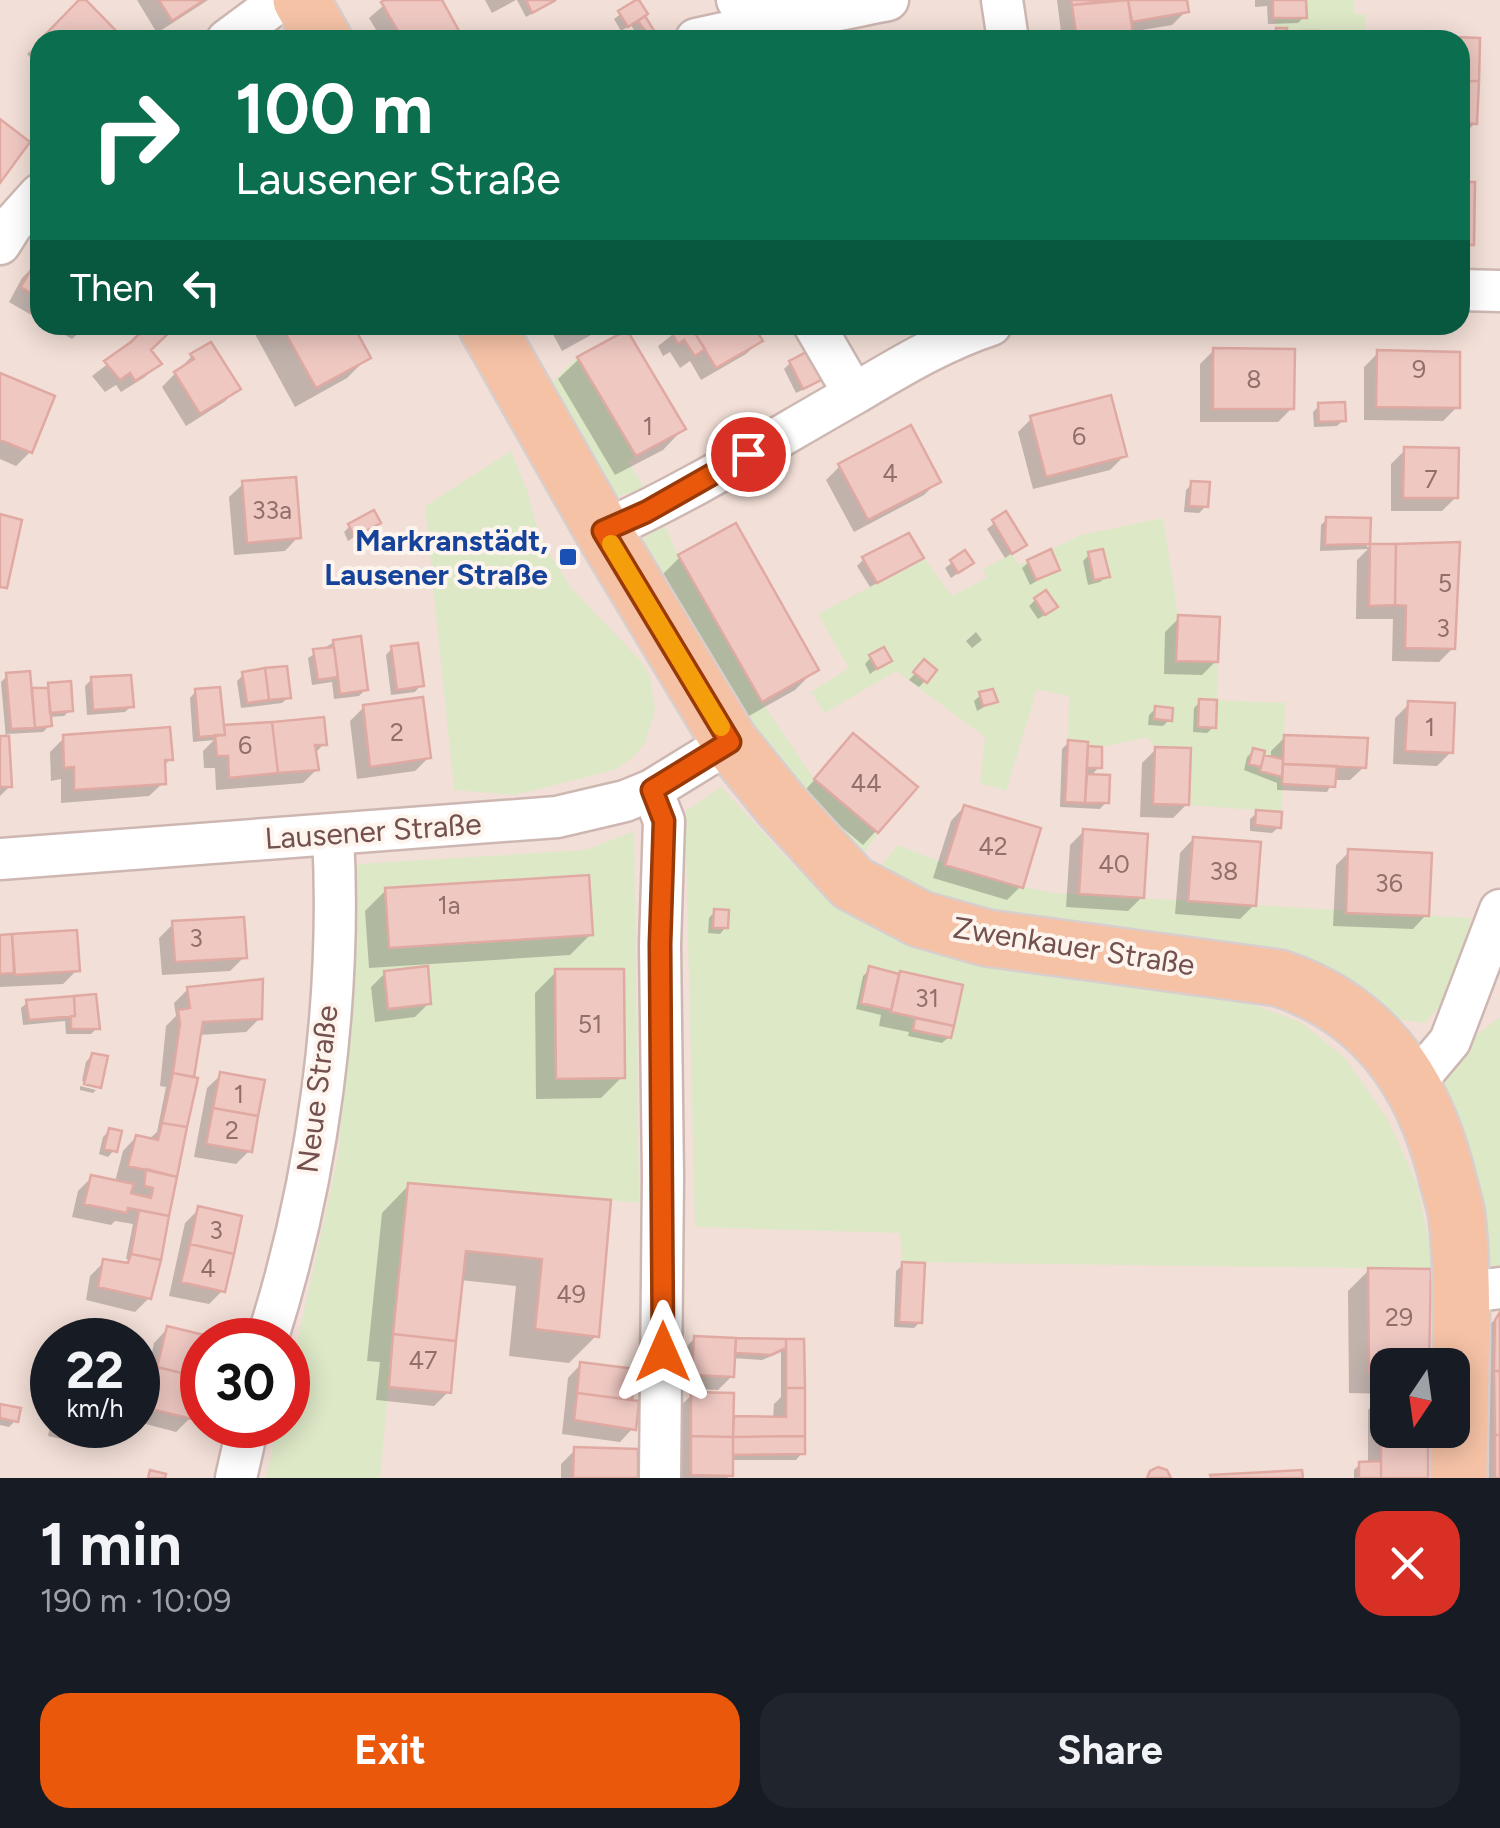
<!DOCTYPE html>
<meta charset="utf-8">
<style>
:root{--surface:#171b24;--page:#20242c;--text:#f1f3f6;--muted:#9ea1a6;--accent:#ea580c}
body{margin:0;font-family:Figtree,sans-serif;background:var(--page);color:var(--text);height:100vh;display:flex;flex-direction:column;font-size:38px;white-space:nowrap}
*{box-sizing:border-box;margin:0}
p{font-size:32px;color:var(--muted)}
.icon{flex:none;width:55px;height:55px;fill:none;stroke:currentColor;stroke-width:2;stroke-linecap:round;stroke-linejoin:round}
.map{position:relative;height:1478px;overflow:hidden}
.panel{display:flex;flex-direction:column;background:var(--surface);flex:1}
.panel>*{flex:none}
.top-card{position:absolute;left:30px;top:30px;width:1440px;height:305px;border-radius:30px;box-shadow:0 5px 25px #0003;background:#0b6e4f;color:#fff;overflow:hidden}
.needle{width:65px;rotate:193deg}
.controls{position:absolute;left:1370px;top:1348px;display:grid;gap:20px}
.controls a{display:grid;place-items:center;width:100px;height:100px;border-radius:20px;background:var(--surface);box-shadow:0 5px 25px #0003;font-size:50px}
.speed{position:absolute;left:30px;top:1318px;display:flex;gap:20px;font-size:50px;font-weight:700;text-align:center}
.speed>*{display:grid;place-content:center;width:130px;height:130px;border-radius:50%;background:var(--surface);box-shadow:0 5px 25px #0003;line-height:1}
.speed small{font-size:25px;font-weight:400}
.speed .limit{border:15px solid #d22;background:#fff;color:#111}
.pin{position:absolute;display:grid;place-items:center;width:85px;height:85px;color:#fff;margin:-42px;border:5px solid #fff;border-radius:50%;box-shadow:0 2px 10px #0007}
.me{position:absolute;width:110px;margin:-55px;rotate:0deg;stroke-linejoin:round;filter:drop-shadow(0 0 8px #0008)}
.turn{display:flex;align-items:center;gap:35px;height:210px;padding:0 40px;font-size:45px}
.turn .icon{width:130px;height:130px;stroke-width:2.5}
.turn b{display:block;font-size:70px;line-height:85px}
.then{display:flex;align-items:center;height:95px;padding:0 40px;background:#0003;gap:20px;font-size:38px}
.round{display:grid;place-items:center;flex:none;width:105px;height:105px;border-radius:30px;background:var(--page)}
.overview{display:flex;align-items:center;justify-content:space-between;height:170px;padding:0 40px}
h1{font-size:60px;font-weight:700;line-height:75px}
.cta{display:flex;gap:20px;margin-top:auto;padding:20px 40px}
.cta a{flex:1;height:115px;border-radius:30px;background:var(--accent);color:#fff;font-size:40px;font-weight:700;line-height:115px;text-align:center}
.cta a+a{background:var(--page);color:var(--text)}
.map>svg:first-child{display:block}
.residential{fill:#f2dfd7;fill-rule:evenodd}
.green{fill:#dde8c7}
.shadow{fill:#0003}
.building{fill:#efc8c2;stroke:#e0aaa3;stroke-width:2.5}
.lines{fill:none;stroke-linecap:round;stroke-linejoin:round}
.minor-casing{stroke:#ceb7b2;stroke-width:45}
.primary-casing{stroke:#d8cecd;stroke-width:60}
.minor{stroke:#fff;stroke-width:40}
.primary{stroke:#f5c2a5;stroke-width:55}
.route-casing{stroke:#983908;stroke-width:25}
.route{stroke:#ea580c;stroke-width:18}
.slow{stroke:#f59e0b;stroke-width:18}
.transit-dot{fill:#1a4fb4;stroke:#fef4ee;stroke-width:4}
.labels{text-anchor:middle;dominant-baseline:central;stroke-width:8;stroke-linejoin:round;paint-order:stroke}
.number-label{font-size:25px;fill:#936f6b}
.transit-label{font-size:30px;font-weight:bold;fill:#164399;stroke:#fef4ee;text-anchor:end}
.street-label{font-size:30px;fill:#74514e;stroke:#fef4ee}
</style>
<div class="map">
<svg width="1500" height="1478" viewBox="0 0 1500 1478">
<rect width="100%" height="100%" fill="#fbefe8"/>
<path class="residential" d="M0,0H1500V1478H0ZM40,40H1460V325H40ZM52,1340H138V1425H52ZM202,1340H288V1425H202ZM1388,1365H1452V1430H1388Z"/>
<path class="green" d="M1306,0H1354L1355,14L1365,15V40H1268L1276,38L1275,18H1307Z
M577,357L636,456L628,461L644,488L605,501L548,387Z
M511,451L527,491L540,538L571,588L640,660L650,676L655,710L645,743L631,759L614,770L515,795L454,790L425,506Z
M1163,518L1178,615L1176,660L1218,662L1217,700L1285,703L1282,812L1189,805L1191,748L1155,747L1147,737L1102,747L1068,740L1069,696L1037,689L1006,791L980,783L985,737L896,671L825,713L811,692L849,668L818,614L924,558L952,596L987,578L983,569L1012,554L1019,565L1081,535Z
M664,524L678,555L762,702L814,779L878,833L860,858L808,816L639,547L648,534Z
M721,787L797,869L850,906L1222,993L1300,1022L1345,1058L1388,1120L1417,1184L1430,1248L1431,1269L902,1262L900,1233L695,1227L685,812Z
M634,831L639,1203L408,1183L380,1478H266L278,1425H288V1384L339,1151L357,864L586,850Z
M898,845C949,866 1000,884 1055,893L1471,918L1451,992L1425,1023L1389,1018L999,921L876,872Z
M1500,1017V1280L1460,1293L1413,1085Z"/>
<path class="shadow" d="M137,0H208L157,33Z
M390,0H439L461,40H382L369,18Z
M485,0H516L492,13Z
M517,0H556L526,17Z
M1057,0H1184L1186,11L1172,25L1130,32L1131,40H1062Z
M1255,0H1304V17L1298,23L1268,24L1267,6L1255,7Z
M637,2L658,40H640L631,25L621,31L614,19Z
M1429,39L1477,40L1475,123L1461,137L1460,40Z
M40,41V68L27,54Z
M1460,184L1472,244L1460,256Z
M36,264L40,267V320L9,302L22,278Z
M48,325H87L72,339Z
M151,325H174L148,350L159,363L145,377L121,392L116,385L105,392L92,376L131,346Z
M250,325H350L368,357L347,378L295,407Z
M548,325H602L593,334L562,351Z
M685,325H751L760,341L746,354L701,380L690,361L680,368L670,352L663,356L658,346Z
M1214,350L1292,408L1278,422H1200V364Z
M1378,353L1457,407L1443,421L1364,420V367Z
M192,356L238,389L224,402L186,426L162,387Z
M579,359L683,429L663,450L615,475L558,379Z
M790,363L825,379L796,393L784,369Z
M0,376L30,452L16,466L0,459Z
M1320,405L1343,420L1337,426L1314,427L1313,412Z
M1032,418L1124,456L1110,470L1033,489L1018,432Z
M1405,450L1456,497L1442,511H1391V464Z
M840,466L938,481L924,495L854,532L826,480Z
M243,484L298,537L285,551L234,555L229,497Z
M1192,484L1206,506L1199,513L1184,512L1186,490Z
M1005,515L1024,545L1005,558L987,529Z
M1327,519L1368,520L1367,547L1458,545L1453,648L1439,662L1392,661L1393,619H1356L1357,560L1368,549L1320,551L1321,525Z
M378,522L348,541L344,532L350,526Z
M964,554V569L951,578L945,568Z
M1089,555L1107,576L1100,582L1088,585L1083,561Z
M680,557L816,669L795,690L740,721L659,578Z
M921,558L870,587L857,566L864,559Z
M1029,562L1057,569L1030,585L1022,568Z
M1035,600L1048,613L1038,619L1029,606Z
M1179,618L1216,661L1202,675L1164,674L1165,632Z
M976,632L982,640L972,648L966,641Z
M334,642L366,689L359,696L334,699L332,682L312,685L308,658Z
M392,648L421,685L415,692L391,695L386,655Z
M871,657L889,660L870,674L865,664Z
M925,663V681L919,687L909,680Z
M244,674L289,697L282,703L241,708L237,681Z
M7,676L30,691L68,684L70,710L64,716L48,717L49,726L43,732L7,734L10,786L0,796V739H6L1,682Z
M92,679L131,706L125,712L87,715L85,686Z
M196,691L222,731L225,727L324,744L314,754L317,769L303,783L216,790L215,768H204L203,751L214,740L193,742L190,698Z
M981,695L995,701L977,711L974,701Z
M1200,702L1214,727L1207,733L1193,732L1194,708Z
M1409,704L1451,752L1437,766L1393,764L1395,718Z
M364,707L429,757L415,771L357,779L350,721Z
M1156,708L1169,720L1163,726L1148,725L1149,715Z
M1285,737L1364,767L1350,780H1334L1327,792L1277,790V783L1244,770L1247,757L1253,751L1271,759V751Z
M64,738L170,759L163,767V783L149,796L61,803V779L51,781L50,752Z
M1068,743L1100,749L1099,767L1090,777L1106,802L1100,809L1060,807L1062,749Z
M1156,749L1187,804L1173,818L1140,817L1142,763Z
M840,750L876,831L863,845L802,794Z
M964,807L1021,886L1007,900L933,878L951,821Z
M1257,813L1279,827L1272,833L1250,831V819Z
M1084,831L1142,897L1128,911L1066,907L1070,845Z
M1193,839L1254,905L1240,919L1175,914L1180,853Z
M1349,852L1426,915L1413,929L1333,926L1336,865Z
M386,890L591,934L570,955L369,968L365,911Z
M715,911L726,927L720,934L708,933L709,918Z
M173,924L244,957L230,971L162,975L159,938Z
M74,932L77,970L63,984L0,987V939Z
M870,969L960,987L949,1037L942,1043L908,1036L909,1032L879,1026L881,1015L856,1009L863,976Z
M556,972L622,1077L601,1098L536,1099L535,993Z
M385,973L429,1003L415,1017L375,1022L371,987Z
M188,989L260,1018L246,1032L199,1035L149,1298L135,1312L86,1300L90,1276L104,1262L123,1265L129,1259H126L133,1224L115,1221L111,1225L72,1217L78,1191L92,1177L115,1182L123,1151L136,1137L148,1140L157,1132L166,1087L160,1086L166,1026L176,1016L174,1003Z
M93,996L97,1028L91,1034H66L65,1021L23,1025L21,1008L28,1002Z
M92,1055L99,1087L98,1088V1085L82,1081L86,1062Z
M221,1075L249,1151L236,1164L194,1157L207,1088Z
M80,1086L96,1090L93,1093L80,1090Z
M109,1131L114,1150L108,1157L99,1154L103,1137Z
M409,1185L609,1202L596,1336L569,1363L509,1356L516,1286L460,1280L448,1392L434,1406L376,1400L380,1362L367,1361L382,1213Z
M199,1209L223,1290L209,1304L169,1296L185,1223Z
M903,1265L920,1322L914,1328L894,1327L896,1271Z
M1369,1270L1426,1365H1388V1430H1425L1426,1478H1354V1470L1360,1464H1368V1410L1385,1394L1349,1393L1348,1291Z
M1500,1315V1478H1482L1488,1326Z
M167,1329L209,1340H202V1366L190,1418L176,1432L138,1422L154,1343Z
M695,1338L801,1342L802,1453L796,1460H730V1475L727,1478H678V1408L692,1395L731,1419H773L774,1404L781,1397V1352L762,1360L732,1358V1376L718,1390L680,1388L681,1352Z
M581,1364L634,1371L630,1403L633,1428L620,1442L562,1434L568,1378Z
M0,1407L15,1421L9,1427L0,1425Z
M52,1418V1425H99L96,1439L89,1445L48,1436Z
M575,1450L635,1478H561V1464Z"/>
<path class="building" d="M79,0H86L125,40H40Z
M159,0H204L172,21Z
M385,0H442L464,40H403L381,2Z
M526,0H556L532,13Z
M636,0H639L648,14L628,27L618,11Z
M1071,0H1116L1072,5Z
M1128,0L1134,40H1077L1072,5Z
M1128,0H1187L1189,12L1132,22Z
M1306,0L1307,18H1273V0Z
M645,16L658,37L652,40L638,21Z
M1276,28H1287V38H1276Z
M1303,31H1319V40H1303Z
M1428,36L1480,38L1479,81H1460V40H1428Z
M1460,81H1479L1477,124L1460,123Z
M0,119L30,142L0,183Z
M1460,182H1475L1474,245H1460Z
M36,261L40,264V299L21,287Z
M148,325H177L151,350L162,364L135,381L130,373L120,380L104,361L131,342Z
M281,325H353L371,358L316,388Z
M679,325H713L696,335L705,349L695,356L684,340L678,344L670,330Z
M713,325H753L763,341L716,368L696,335Z
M627,330L686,429L636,456L577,357Z
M211,342L241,389L200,414L174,372L194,359L190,354Z
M820,345L835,373L803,389L789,361Z
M1213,348L1295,349L1294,409H1213Z
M1377,350L1460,352V408L1376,407Z
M0,373L55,396L32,453L0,440Z
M1111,395L1127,456L1046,477L1030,416Z
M1345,402L1346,421L1319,422L1318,403Z
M911,425L941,482L868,520L838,464Z
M1404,447L1459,448L1458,498H1403Z
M296,477L301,538L247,543L242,481Z
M1191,481L1210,482L1208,507L1189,506Z
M374,510L381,523L355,537L348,524Z
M1006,511L1027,545L1012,554L992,520Z
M0,514L22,520L7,588L0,587Z
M1326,517L1371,518L1370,544L1325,545Z
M736,523L819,670L762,702L678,555Z
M909,533L924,558L877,583L862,557Z
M1460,542L1455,649L1405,648L1406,606L1395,605L1396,544Z
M1370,544H1396L1395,605L1369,606Z
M1051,549L1060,570L1036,580L1027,560Z
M1103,549L1110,577L1094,580L1088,552Z
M965,550L974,563L958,573L950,560Z
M1046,590L1058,607L1045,615L1034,598Z
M1178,615L1220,617L1218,662L1176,661Z
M361,636L368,690L340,694L333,640Z
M418,643L424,686L397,690L391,646Z
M334,647L338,677L318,680L313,649Z
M884,647L892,661L877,669L869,655Z
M924,659L937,670L927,683L913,672Z
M287,666L291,698L269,700L265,668Z
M265,668L269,700L247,703L242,672Z
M30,671L35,728L11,729L6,673Z
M131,675L134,707L93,710L91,677Z
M71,681L73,711L50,713L48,683Z
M220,687L225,735L199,737L195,689Z
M32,688H48L52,726L35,728Z
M993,689L998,702L983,706L979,692Z
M423,697L431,758L370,767L363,705Z
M1199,699L1217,700L1216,728L1198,727Z
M1408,701L1455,703L1453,753L1405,751Z
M1155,706L1173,708L1172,721L1154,719Z
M324,717L327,745H315L319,770L278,773L272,722Z
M272,722L278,773L229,778L228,756H217L215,735H225L224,725Z
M170,727L173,760H165L166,784L74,790V767L64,768L63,735Z
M853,733L918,787L878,833L814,779Z
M1284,735L1368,738L1366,768L1283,764Z
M0,736H9L12,787H0Z
M1068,740L1088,742L1085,803L1065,802Z
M1088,746L1102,747V768H1087Z
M1155,747L1191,748L1189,805L1153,804Z
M1253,748L1265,751L1261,767L1249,764Z
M1264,755L1283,759L1282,777L1260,771Z
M1283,764L1337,766L1335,787L1282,784Z
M1087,774L1110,775L1109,803H1085Z
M964,805L1041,828L1023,888L945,865Z
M1256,810L1282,812L1281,828L1255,825Z
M1083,829L1148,834L1144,898L1079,894Z
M1193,837L1261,842L1256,906L1188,901Z
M1348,849L1432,853L1429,916L1346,913Z
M589,875L593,935L389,948L385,888Z
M714,909L729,910L728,928H713Z
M244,917L247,958L175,962L172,921Z
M77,930L80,971L15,975L12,934Z
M12,934L14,973L0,974V935Z
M428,966L431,1004L388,1009L384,971Z
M869,966L899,974L891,1010L861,1003Z
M555,969H624L625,1078L556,1079Z
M900,971L963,985L954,1026L891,1012Z
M263,979L262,1019L203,1022L194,1077L173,1073L180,1023L178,1010L190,1008L187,987Z
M96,994L100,1029H71V1016H75L74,996Z
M74,996L75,1016L29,1020L26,1000Z
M915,1018L954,1026L951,1038L913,1030Z
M92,1053L108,1056L101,1088L84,1084Z
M220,1072L265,1080L258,1116L213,1108Z
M173,1073L198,1078L187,1127L162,1123Z
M213,1108L258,1116L252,1152L206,1144Z
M162,1123L187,1127L177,1177L128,1166L136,1135L158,1140Z
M109,1128L122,1131L117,1152L104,1149Z
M146,1169L177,1177L169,1216L128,1208L127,1213L84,1204L91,1175L134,1184L131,1193L151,1198L153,1188L144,1186Z
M408,1183L611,1200L599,1337L535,1329L542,1259L466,1251L456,1341L393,1334Z
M198,1206L242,1216L234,1254L190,1244Z
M139,1210L169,1216L161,1260L131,1254Z
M190,1244L234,1254L225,1292L181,1282Z
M131,1254L161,1260L151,1299L98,1287L103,1259L128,1263Z
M902,1262L925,1263L922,1323L899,1322Z
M1368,1268L1431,1269L1429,1365H1388V1373H1369Z
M1500,1312V1371H1494L1495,1320Z
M167,1326L212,1337L211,1340H202V1378L157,1367Z
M104,1331L121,1335L120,1340H103Z
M393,1334L456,1341L451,1393L389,1387Z
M121,1335L143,1340L138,1366V1340H120Z
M694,1336L736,1338L734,1377L692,1375Z
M736,1338L786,1339V1348L771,1355L735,1353Z
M786,1339H804L805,1388H786Z
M580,1362L636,1369L632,1400L577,1393Z
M157,1367L202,1378L192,1419L147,1408Z
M1494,1371H1500V1435H1495Z
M786,1388H805V1436L733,1437L734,1416L786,1417Z
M691,1392L734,1393L733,1437L691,1436Z
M577,1393L639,1401L636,1430L574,1420Z
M1381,1394H1388V1430H1428V1478H1381Z
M0,1404L21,1408L18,1422L0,1418Z
M54,1425H74L71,1435L52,1430Z
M74,1425H101L98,1440L71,1435Z
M1495,1435H1500V1478H1495Z
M691,1436L733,1437V1476L691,1475Z
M805,1436V1454L733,1455V1437Z
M574,1447L638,1449V1478H573Z
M1381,1461V1478H1359V1462Z
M1158,1467L1167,1470L1171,1478H1147L1150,1471Z
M150,1470L166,1474L165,1478H148Z
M1302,1470L1303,1478H1211L1210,1475Z"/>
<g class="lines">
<defs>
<path id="minor" d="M737,0L741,7C789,26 839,9 888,0
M1002,0L1008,40
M696,39L783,20
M227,40L281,0
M0,244L12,225L40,194
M1460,290L1500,291
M814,325L854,394
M603,531C690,492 771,441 854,394C898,368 942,341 991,325
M652,790L664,821L660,945L663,1177L660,1478
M0,859L557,817L625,801L652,790L730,742
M1413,1085L1450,1041L1500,910
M1460,1293L1500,1288
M267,1340C318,1181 342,1001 333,834
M236,1478L248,1425"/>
<path id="primary" d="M301,0L324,40
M486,325L603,531L730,742L781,805L852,883L920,919L987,938L1279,978C1373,1009 1422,1079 1446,1172C1449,1187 1455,1202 1457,1217C1466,1302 1459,1392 1459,1478"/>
</defs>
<use href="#minor" class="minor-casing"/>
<use href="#primary" class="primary-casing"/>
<use href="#minor" class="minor"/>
<use href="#primary" class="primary"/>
</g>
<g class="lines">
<defs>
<path id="route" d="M663,1352L660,944L664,821L652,790L730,742L603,531L646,512L748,454"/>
</defs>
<use href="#route" class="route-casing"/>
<use href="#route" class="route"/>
<path class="slow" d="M611,544L721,727"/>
</g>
<rect class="transit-dot" x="558" y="547" width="20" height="20" rx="5"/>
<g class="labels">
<g class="number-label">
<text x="1419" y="369">9</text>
<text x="1254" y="379">8</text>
<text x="648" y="426">1</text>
<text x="1079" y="436">6</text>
<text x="890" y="473">4</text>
<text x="1431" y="479">7</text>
<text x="272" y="510">33a</text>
<text x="1445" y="583">5</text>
<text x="1443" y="628">3</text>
<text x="1430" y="727">1</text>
<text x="397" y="732">2</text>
<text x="245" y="745">6</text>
<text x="866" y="783">44</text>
<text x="993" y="846">42</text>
<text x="1114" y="864">40</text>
<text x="1224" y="871">38</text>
<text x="1389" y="883">36</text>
<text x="449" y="905">1a</text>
<text x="196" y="938">3</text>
<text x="927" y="998">31</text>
<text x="590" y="1024">51</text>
<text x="239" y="1094">1</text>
<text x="232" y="1130">2</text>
<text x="216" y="1230">3</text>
<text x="208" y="1268">4</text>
<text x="571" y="1294">49</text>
<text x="1399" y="1317">29</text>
<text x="423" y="1360">47</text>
</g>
<g class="transit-label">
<text x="548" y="540">Markranstädt,<tspan x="548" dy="34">Lausener Straße</tspan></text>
</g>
<g class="street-label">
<text transform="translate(373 831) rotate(-4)">Lausener Straße</text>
<text transform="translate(1074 946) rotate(9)">Zwenkauer Straße</text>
<text transform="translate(317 1089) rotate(-83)">Neue Straße</text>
</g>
</g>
</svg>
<div class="controls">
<a><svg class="needle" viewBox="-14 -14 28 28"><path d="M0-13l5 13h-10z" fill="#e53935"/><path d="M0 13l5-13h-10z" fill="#9ea1a6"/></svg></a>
</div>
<div class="speed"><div>22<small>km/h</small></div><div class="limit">30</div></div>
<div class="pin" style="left:748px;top:454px;background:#d93025"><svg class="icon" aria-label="arrive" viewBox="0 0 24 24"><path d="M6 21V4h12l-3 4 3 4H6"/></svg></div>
<svg class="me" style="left:663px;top:1352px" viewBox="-20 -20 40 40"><path d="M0-17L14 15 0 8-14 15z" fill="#ea580c" stroke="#fff" stroke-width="4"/></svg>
<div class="top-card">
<div class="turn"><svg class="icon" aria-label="right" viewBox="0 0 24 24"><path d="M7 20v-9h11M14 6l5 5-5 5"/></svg><div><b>100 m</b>Lausener Straße</div></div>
<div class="then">Then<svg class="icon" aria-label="left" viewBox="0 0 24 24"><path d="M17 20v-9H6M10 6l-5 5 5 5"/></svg></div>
</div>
</div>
<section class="panel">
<div class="overview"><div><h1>1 min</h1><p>190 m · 10:09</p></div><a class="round" style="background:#d93025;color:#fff"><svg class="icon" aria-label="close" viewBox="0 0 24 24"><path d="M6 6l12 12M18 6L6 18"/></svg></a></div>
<div class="cta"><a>Exit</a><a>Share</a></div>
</section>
